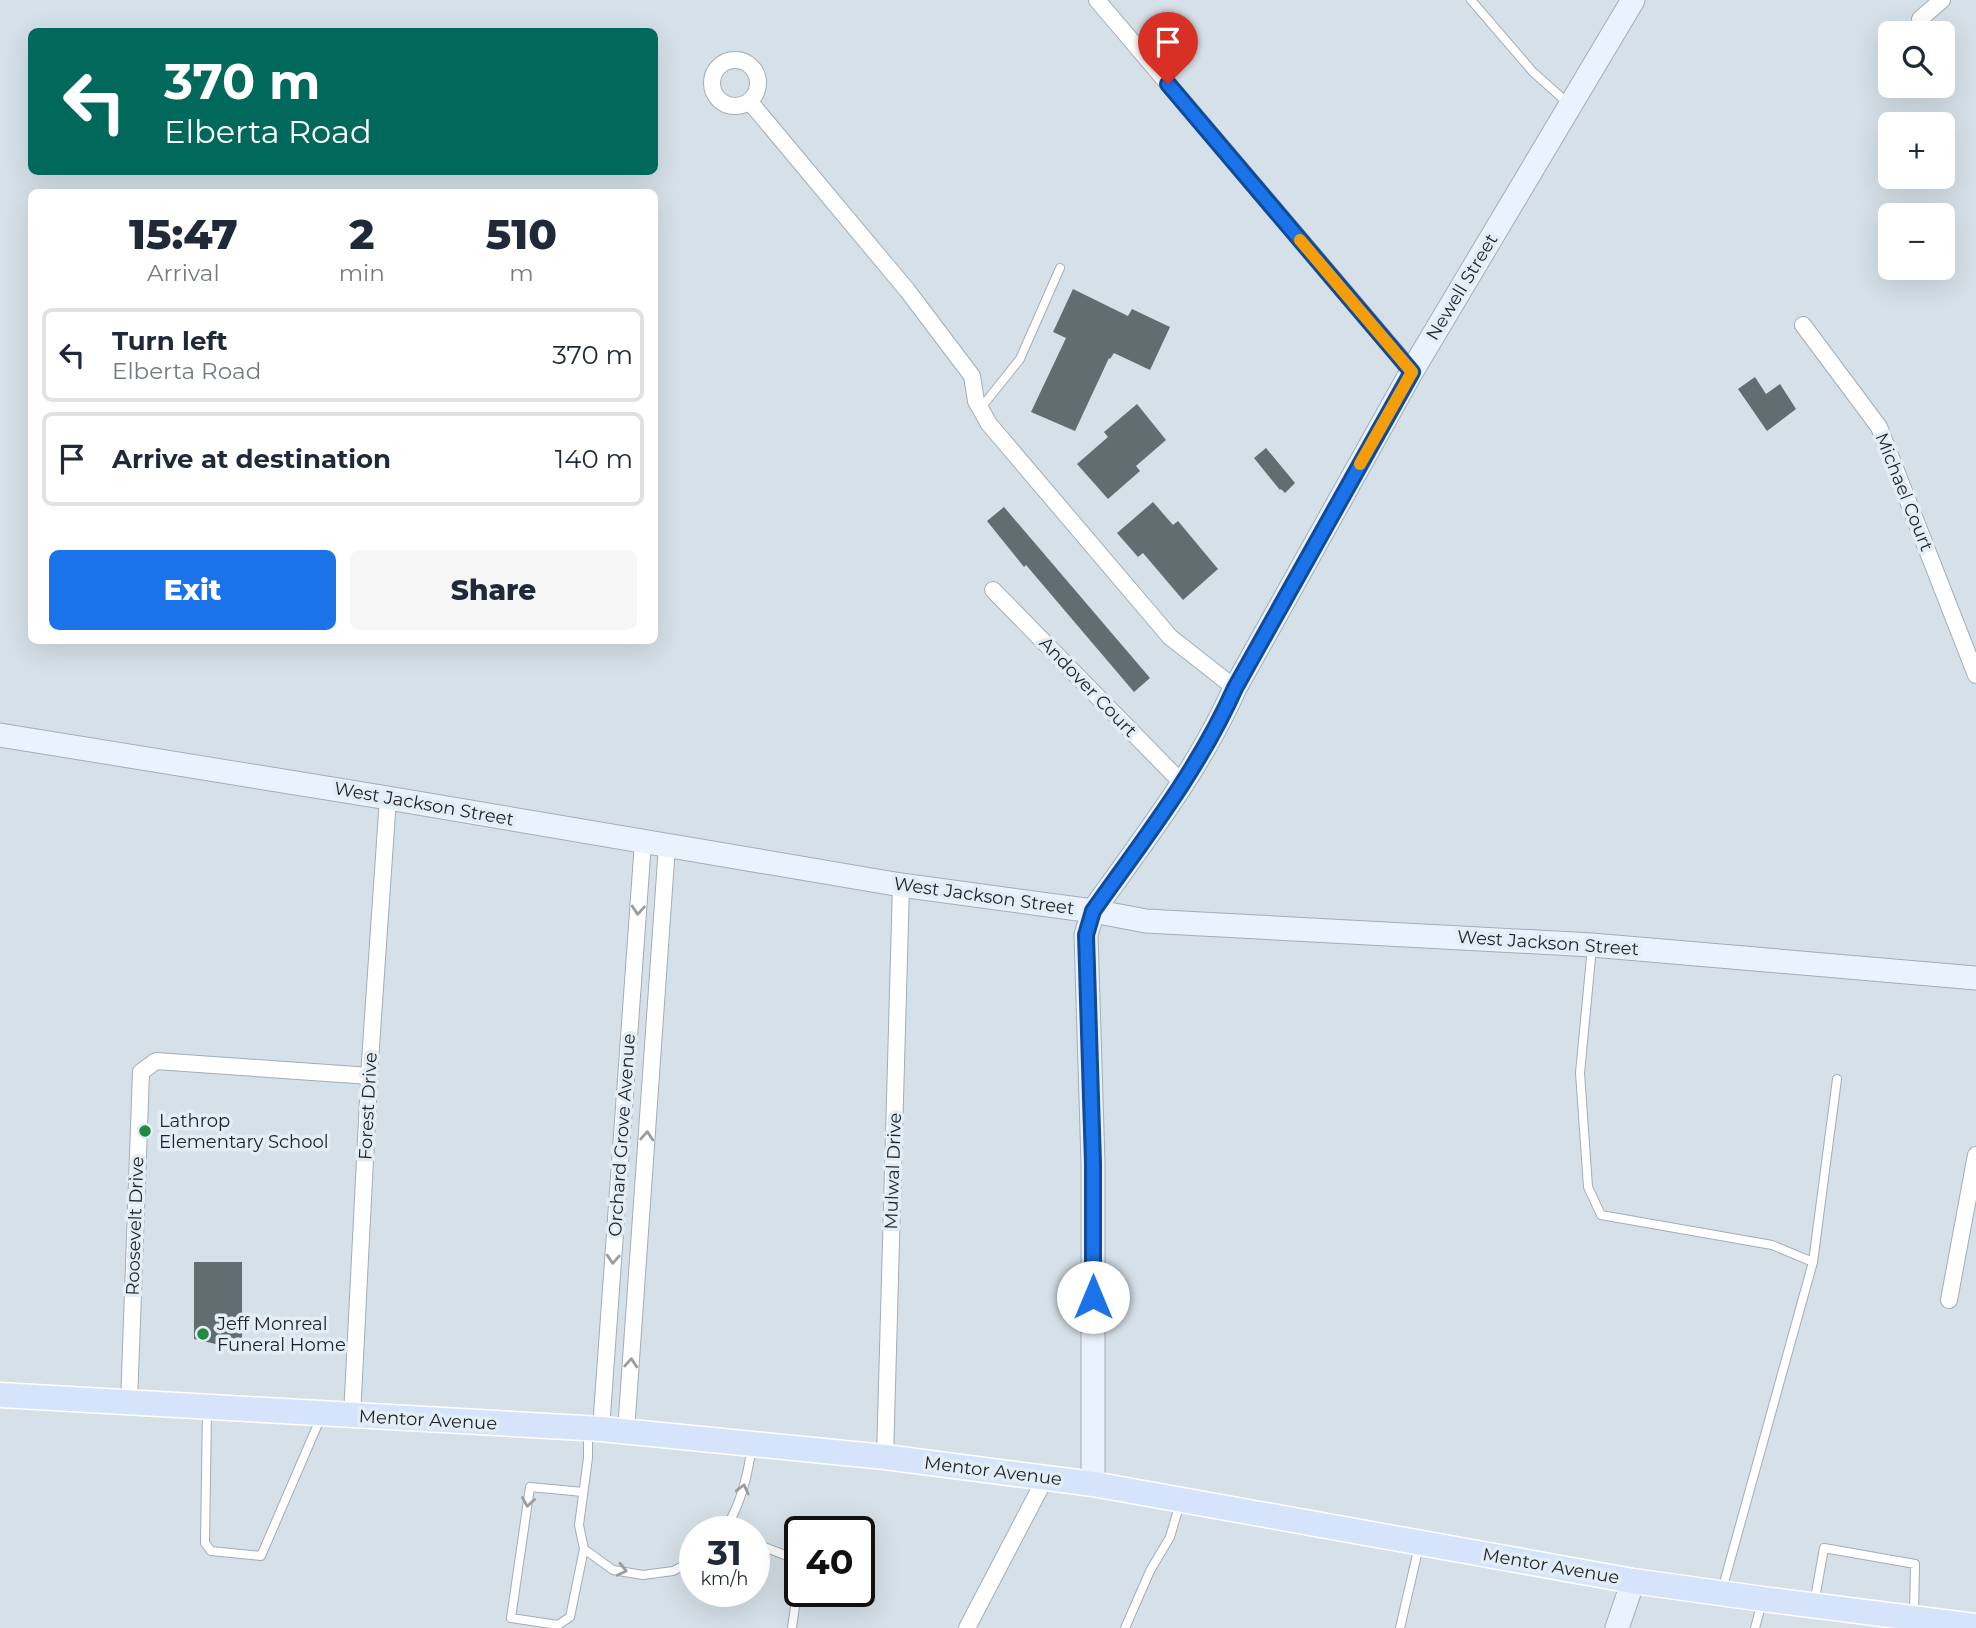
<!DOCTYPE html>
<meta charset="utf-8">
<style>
:root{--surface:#fff;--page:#f6f6f7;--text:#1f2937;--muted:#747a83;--line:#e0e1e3;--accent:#1a73e8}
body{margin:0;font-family:Montserrat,sans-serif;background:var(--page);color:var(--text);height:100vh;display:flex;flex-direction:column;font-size:26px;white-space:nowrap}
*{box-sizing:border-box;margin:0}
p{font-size:23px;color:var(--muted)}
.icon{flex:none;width:38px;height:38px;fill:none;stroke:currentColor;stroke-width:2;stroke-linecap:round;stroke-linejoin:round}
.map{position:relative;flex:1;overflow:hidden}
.sheet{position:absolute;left:28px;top:189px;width:630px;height:455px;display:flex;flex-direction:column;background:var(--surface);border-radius:10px;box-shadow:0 7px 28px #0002}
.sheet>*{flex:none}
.guide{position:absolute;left:28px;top:28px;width:630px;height:147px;border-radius:10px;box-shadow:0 7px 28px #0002;background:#00695c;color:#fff;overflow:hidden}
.tools{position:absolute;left:1878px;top:21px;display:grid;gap:14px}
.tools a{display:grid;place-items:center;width:77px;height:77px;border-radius:10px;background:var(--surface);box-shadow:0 7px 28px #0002;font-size:35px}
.speed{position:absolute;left:679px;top:1516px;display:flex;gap:14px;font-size:35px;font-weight:700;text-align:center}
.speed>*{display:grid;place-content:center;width:91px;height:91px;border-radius:50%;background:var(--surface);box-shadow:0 7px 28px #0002;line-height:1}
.speed small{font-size:18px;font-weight:400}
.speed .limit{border:4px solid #111;border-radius:10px;background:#fff;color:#111}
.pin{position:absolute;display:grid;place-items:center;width:60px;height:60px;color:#fff;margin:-72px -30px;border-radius:50% 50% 50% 0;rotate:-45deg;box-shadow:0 0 7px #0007}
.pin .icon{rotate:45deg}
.me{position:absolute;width:77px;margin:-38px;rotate:0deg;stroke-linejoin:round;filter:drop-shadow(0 0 5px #0008)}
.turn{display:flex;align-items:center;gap:24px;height:147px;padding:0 21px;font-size:32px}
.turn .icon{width:91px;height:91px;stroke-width:2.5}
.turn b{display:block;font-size:49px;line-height:60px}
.eta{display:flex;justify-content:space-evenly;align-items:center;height:119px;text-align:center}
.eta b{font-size:42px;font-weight:800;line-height:49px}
.button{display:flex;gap:14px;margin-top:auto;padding:14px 21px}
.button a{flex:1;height:80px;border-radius:10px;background:var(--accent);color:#fff;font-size:28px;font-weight:800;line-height:80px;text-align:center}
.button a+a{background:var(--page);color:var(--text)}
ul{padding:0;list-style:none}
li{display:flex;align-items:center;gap:21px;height:94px;margin:0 14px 10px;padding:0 7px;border:4px solid var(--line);border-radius:10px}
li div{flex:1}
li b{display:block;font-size:26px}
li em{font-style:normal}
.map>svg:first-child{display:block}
.building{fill:#616d71}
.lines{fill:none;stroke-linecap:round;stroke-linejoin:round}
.lane-casing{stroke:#a3adb5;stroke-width:10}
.street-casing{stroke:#a3adb5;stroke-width:18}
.secondary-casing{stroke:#a3adb5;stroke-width:25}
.primary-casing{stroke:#fff;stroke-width:27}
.lane{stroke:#fff;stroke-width:8}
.street{stroke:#fff;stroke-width:16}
.secondary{stroke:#eaf2fd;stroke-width:23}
.primary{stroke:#d6e4fb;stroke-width:24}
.oneway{stroke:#9a9c9d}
.route-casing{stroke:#114b97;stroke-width:18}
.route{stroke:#1a73e8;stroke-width:12}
.slow{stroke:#f59e0b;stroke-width:12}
.poi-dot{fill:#23893f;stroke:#e3edf6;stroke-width:2.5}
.labels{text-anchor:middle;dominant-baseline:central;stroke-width:7;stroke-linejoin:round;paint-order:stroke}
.street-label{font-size:18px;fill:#1f2225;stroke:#e3edf6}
.poi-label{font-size:18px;fill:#1f2225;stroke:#e3edf6;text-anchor:start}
</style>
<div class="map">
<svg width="1976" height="1628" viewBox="0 0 1976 1628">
<rect width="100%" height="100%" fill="#d6e0e8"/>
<path class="building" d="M1073,289L1128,316L1132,309L1170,327L1150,370L1114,353L1110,359L1109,358L1075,431L1031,412L1066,338L1053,332Z
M1755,377L1766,394L1780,384L1796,409L1767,431L1738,389Z
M1137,404L1166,440L1136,466L1140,471L1108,499L1077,464L1108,437L1104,432Z
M1266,448L1295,483L1285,493L1281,489L1280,490L1254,458Z
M1153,502L1173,525L1178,521L1218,569L1183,600L1143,553L1138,557L1117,533Z
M1004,507L1150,678L1134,692L1026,565L1024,567L987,521Z
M194,1262H242V1338L220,1345L194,1339Z"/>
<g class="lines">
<defs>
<path id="lane" d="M1471,0L1533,72L1570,105
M980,409L1020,359L1060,268
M1592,947L1580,1073L1588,1187L1601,1215L1772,1245L1813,1262
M207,1410L205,1543L211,1551L261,1556L321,1417
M588,1431V1458L579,1525L584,1549L613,1570L643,1575L673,1571L695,1560
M583,1492L530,1487L511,1618L558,1625L570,1617L584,1549
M724,1531C741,1505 748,1476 752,1445
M754,1543L795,1559L799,1578L792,1628
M1722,1590L1813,1262L1837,1079
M1814,1604L1824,1548L1915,1564L1914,1616
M1125,1628L1150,1571L1170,1537L1180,1503
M1400,1628L1419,1546
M1755,1628L1762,1602"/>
<path id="street" d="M1097,0L1412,371
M1920,19L1942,0
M712 83a23 23 0 1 1 46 0a23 23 0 1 1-46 0Z
M750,102L907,290L972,376L976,401L989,424L1170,637L1235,688
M1803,325L1879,427L1976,675
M993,590L1183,784
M1949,1300L1976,1155
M129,1403L141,1072L156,1061L370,1076
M352,1416L370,1061L388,798
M601,1429L643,842
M626,1431L667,846
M885,1457L901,885
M967,1628L1046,1477"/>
<path id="secondary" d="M0,735L388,798L901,885L1093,911L1146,921L1592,945L1976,978
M1093,1484V1163L1086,935L1093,911C1144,839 1199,769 1235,688L1412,371L1633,0
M1617,1628L1633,1581"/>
<path id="primary" d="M0,1395L601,1429L885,1457L1093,1484L1633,1581L1763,1599L1976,1626"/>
</defs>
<use href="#lane" class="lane-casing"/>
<use href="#street" class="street-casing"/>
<use href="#secondary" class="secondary-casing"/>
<use href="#primary" class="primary-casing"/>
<use href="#lane" class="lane"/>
<use href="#street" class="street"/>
<use href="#secondary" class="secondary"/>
<use href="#primary" class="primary"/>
</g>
<defs><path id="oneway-chevron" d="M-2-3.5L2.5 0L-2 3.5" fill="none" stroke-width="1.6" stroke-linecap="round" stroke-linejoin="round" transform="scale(1.75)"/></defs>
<g class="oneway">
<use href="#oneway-chevron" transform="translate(638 910) rotate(94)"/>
<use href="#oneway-chevron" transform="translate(647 1136) rotate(-86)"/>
<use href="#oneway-chevron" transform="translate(613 1259) rotate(94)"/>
<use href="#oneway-chevron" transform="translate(631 1363) rotate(-86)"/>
<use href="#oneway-chevron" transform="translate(743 1489) rotate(-76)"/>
<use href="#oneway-chevron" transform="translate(528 1502) rotate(99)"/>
<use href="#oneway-chevron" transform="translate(622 1570) rotate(13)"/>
</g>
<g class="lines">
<defs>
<path id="route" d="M1093,1297V1163L1086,935L1093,911C1144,839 1199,769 1235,688L1412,372L1168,84"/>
</defs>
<use href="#route" class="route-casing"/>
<use href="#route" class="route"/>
<path class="slow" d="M1300,240L1412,372L1360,464"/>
</g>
<g class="poi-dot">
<circle cx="145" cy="1131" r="7"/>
<circle cx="203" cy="1334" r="7"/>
</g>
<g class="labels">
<g class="street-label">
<text transform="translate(1462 287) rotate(-59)">Newell Street</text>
<text transform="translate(1904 492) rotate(68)">Michael Court</text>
<text transform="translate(1088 687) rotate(46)">Andover Court</text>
<text transform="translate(424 804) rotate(10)">West Jackson Street</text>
<text transform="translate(984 896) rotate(8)">West Jackson Street</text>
<text transform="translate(1548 943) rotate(4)">West Jackson Street</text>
<text transform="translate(368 1106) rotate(-87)">Forest Drive</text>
<text transform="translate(622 1135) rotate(-86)">Orchard Grove Avenue</text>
<text transform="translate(893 1171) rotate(-88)">Mulwal Drive</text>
<text transform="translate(135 1226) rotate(-88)">Roosevelt Drive</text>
<text transform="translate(428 1420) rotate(3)">Mentor Avenue</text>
<text transform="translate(993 1471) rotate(7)">Mentor Avenue</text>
<text transform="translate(1551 1566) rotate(10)">Mentor Avenue</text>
</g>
<g class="poi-label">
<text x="159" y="1121">Lathrop<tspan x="159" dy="21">Elementary School</tspan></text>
<text x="217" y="1324">Jeff Monreal<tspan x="217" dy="21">Funeral Home</tspan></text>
</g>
</g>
</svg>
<div class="tools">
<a><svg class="icon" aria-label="search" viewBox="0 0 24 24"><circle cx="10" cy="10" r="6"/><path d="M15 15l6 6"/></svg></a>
<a>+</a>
<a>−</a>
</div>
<div class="speed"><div>31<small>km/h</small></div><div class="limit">40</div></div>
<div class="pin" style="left:1168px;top:84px;background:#d93025"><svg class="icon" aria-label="arrive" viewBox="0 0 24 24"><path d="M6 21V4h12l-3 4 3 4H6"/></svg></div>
<svg class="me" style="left:1093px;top:1297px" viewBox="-20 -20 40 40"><circle r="19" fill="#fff"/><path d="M0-13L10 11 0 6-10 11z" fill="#1a73e8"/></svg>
<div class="guide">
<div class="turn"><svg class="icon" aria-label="left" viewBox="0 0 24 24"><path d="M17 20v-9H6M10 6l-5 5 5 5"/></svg><div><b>370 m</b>Elberta Road</div></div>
</div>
<section class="sheet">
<div class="eta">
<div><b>15:47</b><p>Arrival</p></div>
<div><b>2</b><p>min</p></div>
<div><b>510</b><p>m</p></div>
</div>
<ul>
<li><svg class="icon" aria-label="left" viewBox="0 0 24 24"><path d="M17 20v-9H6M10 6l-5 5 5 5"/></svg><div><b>Turn left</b><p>Elberta Road</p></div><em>370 m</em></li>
<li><svg class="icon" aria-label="arrive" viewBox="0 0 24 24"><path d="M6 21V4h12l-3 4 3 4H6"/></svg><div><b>Arrive at destination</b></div><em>140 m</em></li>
</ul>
<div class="button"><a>Exit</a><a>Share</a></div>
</section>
</div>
